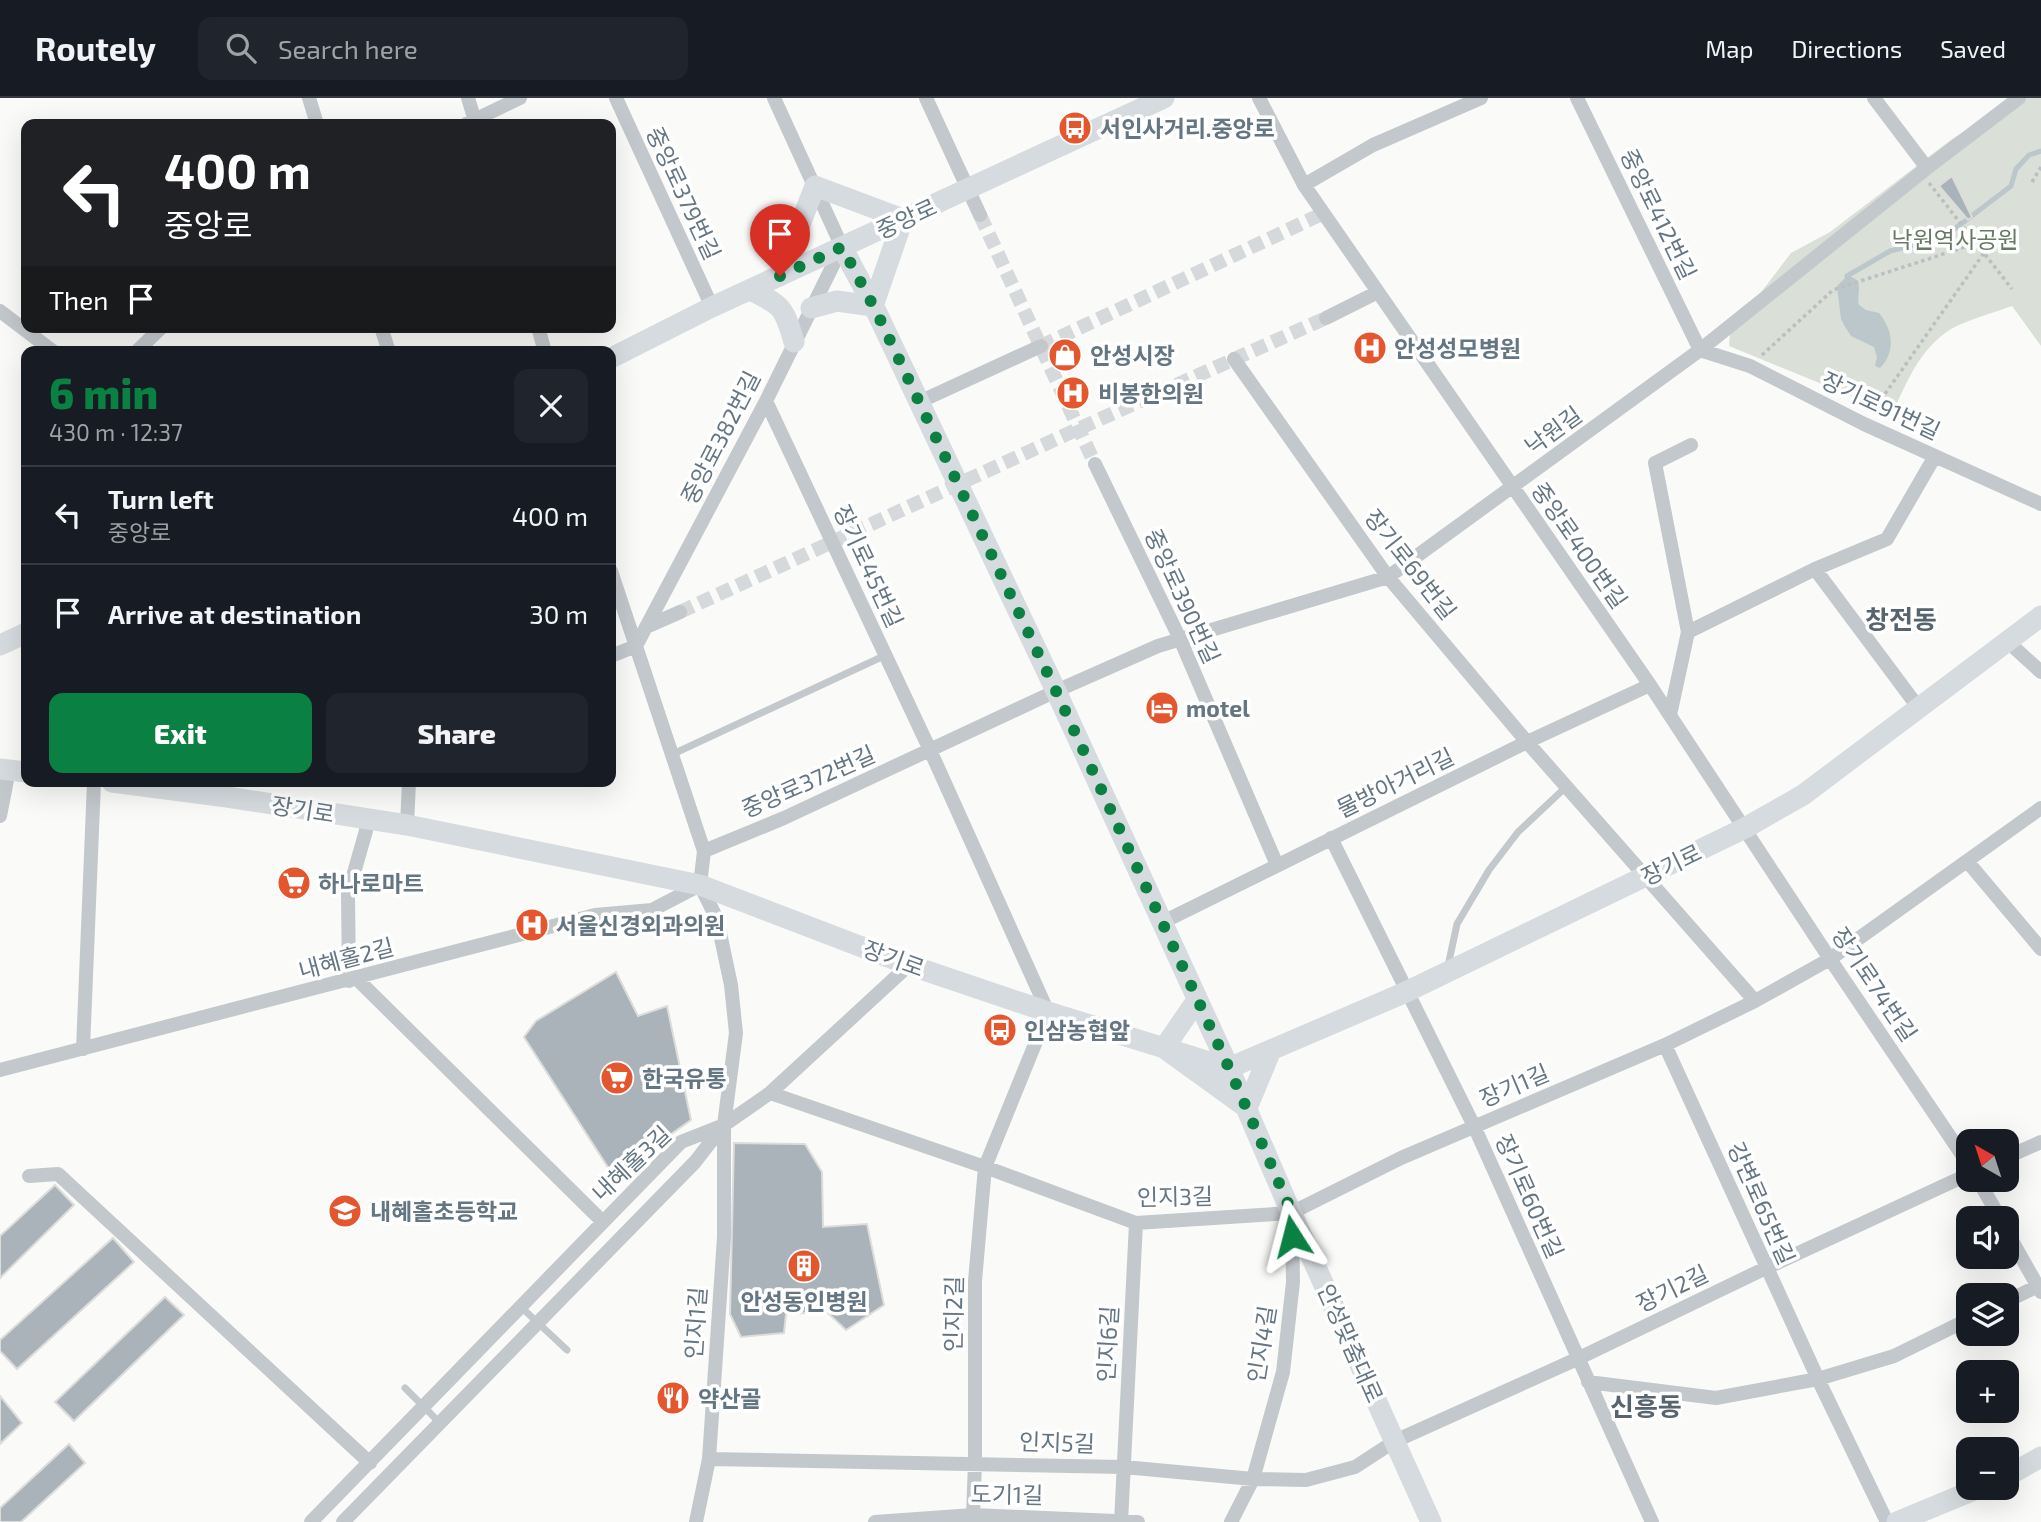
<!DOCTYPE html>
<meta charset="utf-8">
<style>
:root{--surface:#171b24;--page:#20242c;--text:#f1f3f6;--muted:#9ea1a6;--line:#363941;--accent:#0b8043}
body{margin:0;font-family:"Exo 2","Noto Sans KR",sans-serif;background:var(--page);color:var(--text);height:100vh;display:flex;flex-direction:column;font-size:26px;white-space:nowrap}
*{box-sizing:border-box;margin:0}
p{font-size:23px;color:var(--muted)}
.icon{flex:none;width:38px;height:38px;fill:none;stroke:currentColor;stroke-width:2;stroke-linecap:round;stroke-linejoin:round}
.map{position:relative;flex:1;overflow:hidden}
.drawer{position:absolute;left:21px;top:248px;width:595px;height:441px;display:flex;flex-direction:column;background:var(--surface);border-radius:14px;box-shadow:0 7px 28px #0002}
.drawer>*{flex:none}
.banner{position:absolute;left:21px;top:21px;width:595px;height:214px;border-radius:14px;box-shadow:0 7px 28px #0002;background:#202124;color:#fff;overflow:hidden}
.needle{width:46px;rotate:321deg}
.controls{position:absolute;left:1956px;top:1031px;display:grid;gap:14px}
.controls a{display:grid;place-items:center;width:63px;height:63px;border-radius:14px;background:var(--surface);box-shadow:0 7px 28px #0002;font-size:35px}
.pin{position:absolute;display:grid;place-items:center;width:60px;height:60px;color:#fff;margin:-72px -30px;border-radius:50% 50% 50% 0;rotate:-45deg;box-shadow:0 0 7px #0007}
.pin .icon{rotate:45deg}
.me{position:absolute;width:77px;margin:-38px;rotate:351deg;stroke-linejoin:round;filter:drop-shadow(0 0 5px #0008)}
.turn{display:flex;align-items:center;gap:24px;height:147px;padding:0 28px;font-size:32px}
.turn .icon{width:91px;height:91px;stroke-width:2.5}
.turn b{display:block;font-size:49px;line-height:60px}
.then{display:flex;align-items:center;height:66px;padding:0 28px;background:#0003;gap:14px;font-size:26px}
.round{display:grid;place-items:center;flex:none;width:74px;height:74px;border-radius:14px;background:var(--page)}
.headline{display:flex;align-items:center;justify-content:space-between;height:119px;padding:0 28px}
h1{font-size:42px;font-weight:800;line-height:52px;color:var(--accent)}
.primary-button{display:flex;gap:14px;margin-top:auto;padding:14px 28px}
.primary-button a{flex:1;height:80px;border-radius:14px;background:var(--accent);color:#fff;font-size:28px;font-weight:800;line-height:80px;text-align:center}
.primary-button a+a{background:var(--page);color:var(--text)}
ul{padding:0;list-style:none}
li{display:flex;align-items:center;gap:21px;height:98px;padding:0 28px;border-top:2px solid var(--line)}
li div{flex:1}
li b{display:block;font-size:26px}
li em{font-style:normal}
header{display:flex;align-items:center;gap:42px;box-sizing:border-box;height:98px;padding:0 35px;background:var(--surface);border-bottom:2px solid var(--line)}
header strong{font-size:33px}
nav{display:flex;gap:38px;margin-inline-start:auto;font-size:24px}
.search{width:490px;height:63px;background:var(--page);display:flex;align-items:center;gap:18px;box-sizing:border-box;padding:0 24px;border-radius:14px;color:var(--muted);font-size:26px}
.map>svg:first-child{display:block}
.green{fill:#dadfd7}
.water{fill:#bbc7cb}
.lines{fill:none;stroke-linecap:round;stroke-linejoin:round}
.stream{stroke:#bbc7cb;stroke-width:5}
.building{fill:#aab3b9;stroke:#dcdcda;stroke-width:2}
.street-tunnel{stroke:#d5d9db;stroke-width:14;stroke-dasharray:14 7;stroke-linecap:butt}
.path{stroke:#bbbfc2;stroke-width:3.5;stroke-dasharray:3.5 3.5;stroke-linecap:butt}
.lane{stroke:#c3c8cc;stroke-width:7}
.street{stroke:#c3c8cc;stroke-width:14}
.secondary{stroke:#d6dbdf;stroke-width:21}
.route{stroke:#0b8043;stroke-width:12;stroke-dasharray:0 21.6}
.labels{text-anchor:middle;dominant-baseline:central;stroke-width:7;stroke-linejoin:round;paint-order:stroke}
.poi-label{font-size:23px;font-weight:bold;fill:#657683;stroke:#fff;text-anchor:start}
.street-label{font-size:23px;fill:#657683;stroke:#fff}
.park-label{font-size:23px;fill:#687a64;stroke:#fff}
.quarter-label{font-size:26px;font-weight:bold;fill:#57646e;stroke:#fff}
</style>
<header>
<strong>Routely</strong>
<div class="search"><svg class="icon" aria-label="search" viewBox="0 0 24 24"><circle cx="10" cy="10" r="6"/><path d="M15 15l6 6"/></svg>Search here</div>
<nav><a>Map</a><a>Directions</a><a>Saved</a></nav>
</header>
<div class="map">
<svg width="2041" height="1424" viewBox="0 0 2041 1424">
<rect width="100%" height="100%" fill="#fafaf8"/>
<path class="green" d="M2019,0H2041V248L2012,208C1993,215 1969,221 1951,231C1919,251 1906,286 1891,318L1846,296L1729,248L1730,235L1791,155L1830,134L1952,41Z"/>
<path class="water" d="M1847,178C1866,181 1856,195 1859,207L1866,212L1879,215C1893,232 1896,254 1880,270L1875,268L1877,259L1874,249L1851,238L1844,227L1841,221L1837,188Z"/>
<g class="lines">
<path class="stream" d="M1847,178L1890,153L1944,139L2011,88L2016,71L2029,57L2041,53"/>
</g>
<path class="building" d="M1952,78L1972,119L1968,122L1939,88Z
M616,874L638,918L667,908L691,1022L613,1077L524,939L536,923Z
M734,1045L805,1046L822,1074L823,1129L867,1126L884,1207L846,1232L827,1214L786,1216L784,1235L741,1239L730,1216Z
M55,1087L74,1107L0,1180V1138Z
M113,1140L134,1164L17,1271L0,1253V1242Z
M165,1199L184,1217L74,1323L55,1304Z
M0,1298L22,1325L0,1346Z
M69,1346L85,1365L21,1424H0V1410Z"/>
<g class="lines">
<path class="street-tunnel" d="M980,117L1095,366
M1041,248L1324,115
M680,514L1078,331L1326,220"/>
<path class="path" d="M2032,84L2041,69
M1929,85L2012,191
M1762,257L1833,192L1977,145
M1873,313L1984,155"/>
<path class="lane" d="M673,656L886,557
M1448,868L1457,826L1489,772L1518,734L1566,689
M521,1209L567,1252
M405,1290L440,1325"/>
<path class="street" d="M309,0L317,26
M468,0L476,26
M616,0L712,209
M926,0L980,117
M1259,0L1304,87L1650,587L1830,861L1969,1067
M1577,0L1700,252L1750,268L1864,326L2041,406
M1874,0L1927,70
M466,26L520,0
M1304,87L1373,47L1481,0
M0,213L54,254
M1326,220L1378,194
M381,229L389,254
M538,229L545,254
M136,254L162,229
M1234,261L1388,479L1527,644L1755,903
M766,303L930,652L1048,914L985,1069L975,1183V1365L973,1417
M919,304L1041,248
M1095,366L1180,541L1277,767
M1815,471L1918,609
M611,473L704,753
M646,529L680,514
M1688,534L1815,471L1887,441L1935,358
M2007,543L2041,574
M611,558L636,548L766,303L842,149L774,0
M1670,617L1688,534L1655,365L1691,347
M0,718L9,672
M407,727L409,684
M1331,740L1474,1028L1652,1424
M1967,763L2041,851
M700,787L704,753L784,720L1056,593L1158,548L1388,479L1700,252L1927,70L2019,0
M1161,825L1527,644L1650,587
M357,881L602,1123
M349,883L348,796L369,722
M1665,947L1818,1281L1887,1424
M83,951L94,684
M0,972L595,817L652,812L700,787
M770,995L985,1069L1136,1125L1291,1115L1401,1060L1665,947L1755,903L1830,861L2041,710
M2007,1059L2041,1044
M29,1078L58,1076L370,1365
M1978,1082L2000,1120
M2007,1134L2041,1194
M2007,1203L2038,1188
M1588,1284L1716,1300L1818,1281L1894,1258L1969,1221
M709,1361L1124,1369L1253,1381L1306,1382L1355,1369L1395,1343L1577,1261L1766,1170L1969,1076
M311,1424L681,1044L724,1027L770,995L909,867
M343,1424L695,1064L723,1028
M696,1424L709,1361L724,1139V1027L736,935L731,887L717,821L700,787
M875,1424L973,1417L1138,1424
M1121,1424L1136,1125
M1231,1424L1253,1381L1283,1274L1293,1184L1292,1123"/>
<path class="secondary" d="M842,149L877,215L1056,593L1229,970L1287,1105L1431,1424
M780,178L815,88L903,121L873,208L837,203L811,210
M750,192C782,207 784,209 794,244
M611,260L712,209L1164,0
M0,547L26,535
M0,671L26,674
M112,684L227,699L407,727L700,787L909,867L1048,914L1229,970L1406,894L1745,730L1803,697L2041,518
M1197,902L1164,950L1247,1010L1271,952
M2007,1378L2041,1359
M1897,1424L1979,1390"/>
</g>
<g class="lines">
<path class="route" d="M780,178L842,149L877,215L1056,593L1229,970L1292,1115V1138"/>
</g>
<defs>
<symbol id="bus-disc" viewBox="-11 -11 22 22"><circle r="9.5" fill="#e4572e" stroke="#fff"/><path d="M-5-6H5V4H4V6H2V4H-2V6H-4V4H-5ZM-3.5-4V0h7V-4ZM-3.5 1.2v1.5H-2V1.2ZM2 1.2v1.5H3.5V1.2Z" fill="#fff"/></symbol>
<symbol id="hospital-disc" viewBox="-11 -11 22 22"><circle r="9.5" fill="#e4572e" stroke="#fff"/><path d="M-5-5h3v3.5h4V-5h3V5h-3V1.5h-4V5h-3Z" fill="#fff"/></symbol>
<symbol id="shop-disc" viewBox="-11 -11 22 22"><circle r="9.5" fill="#e4572e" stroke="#fff"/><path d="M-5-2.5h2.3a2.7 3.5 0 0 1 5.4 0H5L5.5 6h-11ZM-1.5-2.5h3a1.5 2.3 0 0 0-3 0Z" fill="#fff"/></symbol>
<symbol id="hotel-disc" viewBox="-11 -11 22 22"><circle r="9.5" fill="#e4572e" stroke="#fff"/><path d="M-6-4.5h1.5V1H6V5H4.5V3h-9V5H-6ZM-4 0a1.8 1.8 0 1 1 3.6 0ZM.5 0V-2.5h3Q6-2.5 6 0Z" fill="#fff"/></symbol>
<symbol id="supermarket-disc" viewBox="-11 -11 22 22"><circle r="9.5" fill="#e4572e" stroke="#fff"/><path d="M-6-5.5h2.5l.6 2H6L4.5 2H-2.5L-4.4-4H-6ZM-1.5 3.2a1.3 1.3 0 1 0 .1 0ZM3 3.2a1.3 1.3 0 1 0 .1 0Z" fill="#fff"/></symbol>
<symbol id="school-disc" viewBox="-11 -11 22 22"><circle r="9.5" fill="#e4572e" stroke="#fff"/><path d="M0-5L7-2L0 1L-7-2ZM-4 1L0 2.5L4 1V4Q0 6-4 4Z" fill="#fff"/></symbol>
<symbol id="building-disc" viewBox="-11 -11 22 22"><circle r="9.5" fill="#e4572e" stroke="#fff"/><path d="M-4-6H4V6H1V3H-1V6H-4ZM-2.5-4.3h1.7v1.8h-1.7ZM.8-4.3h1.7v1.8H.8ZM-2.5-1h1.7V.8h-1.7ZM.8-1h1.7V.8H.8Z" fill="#fff"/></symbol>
<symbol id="restaurant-disc" viewBox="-11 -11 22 22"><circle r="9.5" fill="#e4572e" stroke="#fff"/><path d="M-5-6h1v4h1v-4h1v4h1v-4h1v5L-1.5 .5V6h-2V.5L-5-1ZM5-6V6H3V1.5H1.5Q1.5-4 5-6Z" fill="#fff"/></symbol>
</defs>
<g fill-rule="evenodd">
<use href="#bus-disc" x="1056" y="11" width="38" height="38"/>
<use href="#hospital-disc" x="1351" y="231" width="38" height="38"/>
<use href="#shop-disc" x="1046" y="238" width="38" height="38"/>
<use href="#hospital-disc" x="1054" y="276" width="38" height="38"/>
<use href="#hotel-disc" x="1143" y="591" width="38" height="38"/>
<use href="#supermarket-disc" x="275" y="766" width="38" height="38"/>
<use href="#hospital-disc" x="513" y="808" width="38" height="38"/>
<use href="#bus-disc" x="981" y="913" width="38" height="38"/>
<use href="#supermarket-disc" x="598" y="961" width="38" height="38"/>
<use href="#school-disc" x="326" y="1094" width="38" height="38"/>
<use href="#building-disc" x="785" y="1149" width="38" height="38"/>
<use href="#restaurant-disc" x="654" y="1281" width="38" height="38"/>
</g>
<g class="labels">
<g class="poi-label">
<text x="1100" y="30">서인사거리.중앙로</text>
<text x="1394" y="250">안성성모병원</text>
<text x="1090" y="257">안성시장</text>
<text x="1098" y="295">비봉한의원</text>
<text x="1186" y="610">motel</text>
<text x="318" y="785">하나로마트</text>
<text x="556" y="827">서울신경외과의원</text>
<text x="1024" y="932">인삼농협앞</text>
<text x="642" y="980">한국유통</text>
<text x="370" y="1113">내혜홀초등학교</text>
<text x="804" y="1203" text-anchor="middle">안성동인병원</text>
<text x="698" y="1300">약산골</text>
</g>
<g class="street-label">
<text transform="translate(684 95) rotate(65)">중앙로379번길</text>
<text transform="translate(1659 116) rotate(64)">중앙로412번길</text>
<text transform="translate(906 120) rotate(-25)">중앙로</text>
<text transform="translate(1881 307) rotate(25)">장기로91번길</text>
<text transform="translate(1553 332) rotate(-36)">낙원길</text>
<text transform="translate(720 339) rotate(-63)">중앙로382번길</text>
<text transform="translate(1580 447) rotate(55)">중앙로400번길</text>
<text transform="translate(1411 466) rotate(52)">장기로69번길</text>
<text transform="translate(869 468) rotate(65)">장기로45번길</text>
<text transform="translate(1183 498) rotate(65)">중앙로390번길</text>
<text transform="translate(808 683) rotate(-24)">중앙로372번길</text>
<text transform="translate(1395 684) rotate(-26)">물방아거리길</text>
<text transform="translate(303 711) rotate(9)">장기로</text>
<text transform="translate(1671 766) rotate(-26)">장기로</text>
<text transform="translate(346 860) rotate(-15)">내혜홀2길</text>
<text transform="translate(894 860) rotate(20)">장기로</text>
<text transform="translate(1875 886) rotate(56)">장기로74번길</text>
<text transform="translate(1514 987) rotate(-23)">장기1길</text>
<text transform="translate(631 1065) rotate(-43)">내혜홀3길</text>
<text transform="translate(1175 1098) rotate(-1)">인지3길</text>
<text transform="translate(1530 1098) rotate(66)">장기로60번길</text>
<text transform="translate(1762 1105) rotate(66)">강변로65번길</text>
<text transform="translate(1672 1190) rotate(-26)">장기2길</text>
<text transform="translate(953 1216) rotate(-89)">인지2길</text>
<text transform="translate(695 1225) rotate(-86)">인지1길</text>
<text transform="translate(1351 1245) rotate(66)">안성맞춤대로</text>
<text transform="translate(1107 1246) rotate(-87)">인지6길</text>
<text transform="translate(1261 1246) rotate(-81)">인지4길</text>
<text transform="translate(1057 1344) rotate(2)">인지5길</text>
<text transform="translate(1007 1396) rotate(1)">도기1길</text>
</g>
<g class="park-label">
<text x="1955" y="141">낙원역사공원</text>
</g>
<g class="quarter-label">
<text x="1901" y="520">창전동</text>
<text x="1646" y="1307">신흥동</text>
</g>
</g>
</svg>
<div class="controls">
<a><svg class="needle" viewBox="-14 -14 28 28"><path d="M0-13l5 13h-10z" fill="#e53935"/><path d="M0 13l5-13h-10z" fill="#9ea1a6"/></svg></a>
<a><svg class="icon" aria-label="sound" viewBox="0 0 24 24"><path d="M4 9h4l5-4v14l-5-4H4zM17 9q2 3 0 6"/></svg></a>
<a><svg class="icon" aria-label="layers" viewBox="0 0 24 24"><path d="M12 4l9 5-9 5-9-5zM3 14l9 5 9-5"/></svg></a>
<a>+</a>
<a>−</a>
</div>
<div class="pin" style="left:780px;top:178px;background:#d93025"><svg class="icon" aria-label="arrive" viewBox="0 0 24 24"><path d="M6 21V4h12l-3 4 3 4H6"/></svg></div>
<svg class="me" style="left:1292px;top:1138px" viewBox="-20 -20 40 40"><path d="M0-17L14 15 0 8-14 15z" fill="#0b8043" stroke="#fff" stroke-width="4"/></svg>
<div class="banner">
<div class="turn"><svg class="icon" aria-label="left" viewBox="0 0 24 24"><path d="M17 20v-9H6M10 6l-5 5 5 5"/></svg><div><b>400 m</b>중앙로</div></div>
<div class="then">Then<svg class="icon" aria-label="arrive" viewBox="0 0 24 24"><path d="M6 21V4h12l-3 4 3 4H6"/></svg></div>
</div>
<section class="drawer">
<div class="headline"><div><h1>6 min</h1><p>430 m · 12:37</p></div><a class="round"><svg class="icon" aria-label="close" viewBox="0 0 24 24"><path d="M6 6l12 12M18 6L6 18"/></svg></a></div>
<ul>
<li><svg class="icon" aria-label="left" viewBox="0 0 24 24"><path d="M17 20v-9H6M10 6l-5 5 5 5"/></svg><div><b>Turn left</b><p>중앙로</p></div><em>400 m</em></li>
<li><svg class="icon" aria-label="arrive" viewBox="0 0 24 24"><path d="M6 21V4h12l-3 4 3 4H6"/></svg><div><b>Arrive at destination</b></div><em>30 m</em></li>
</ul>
<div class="primary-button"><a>Exit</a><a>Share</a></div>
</section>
</div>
